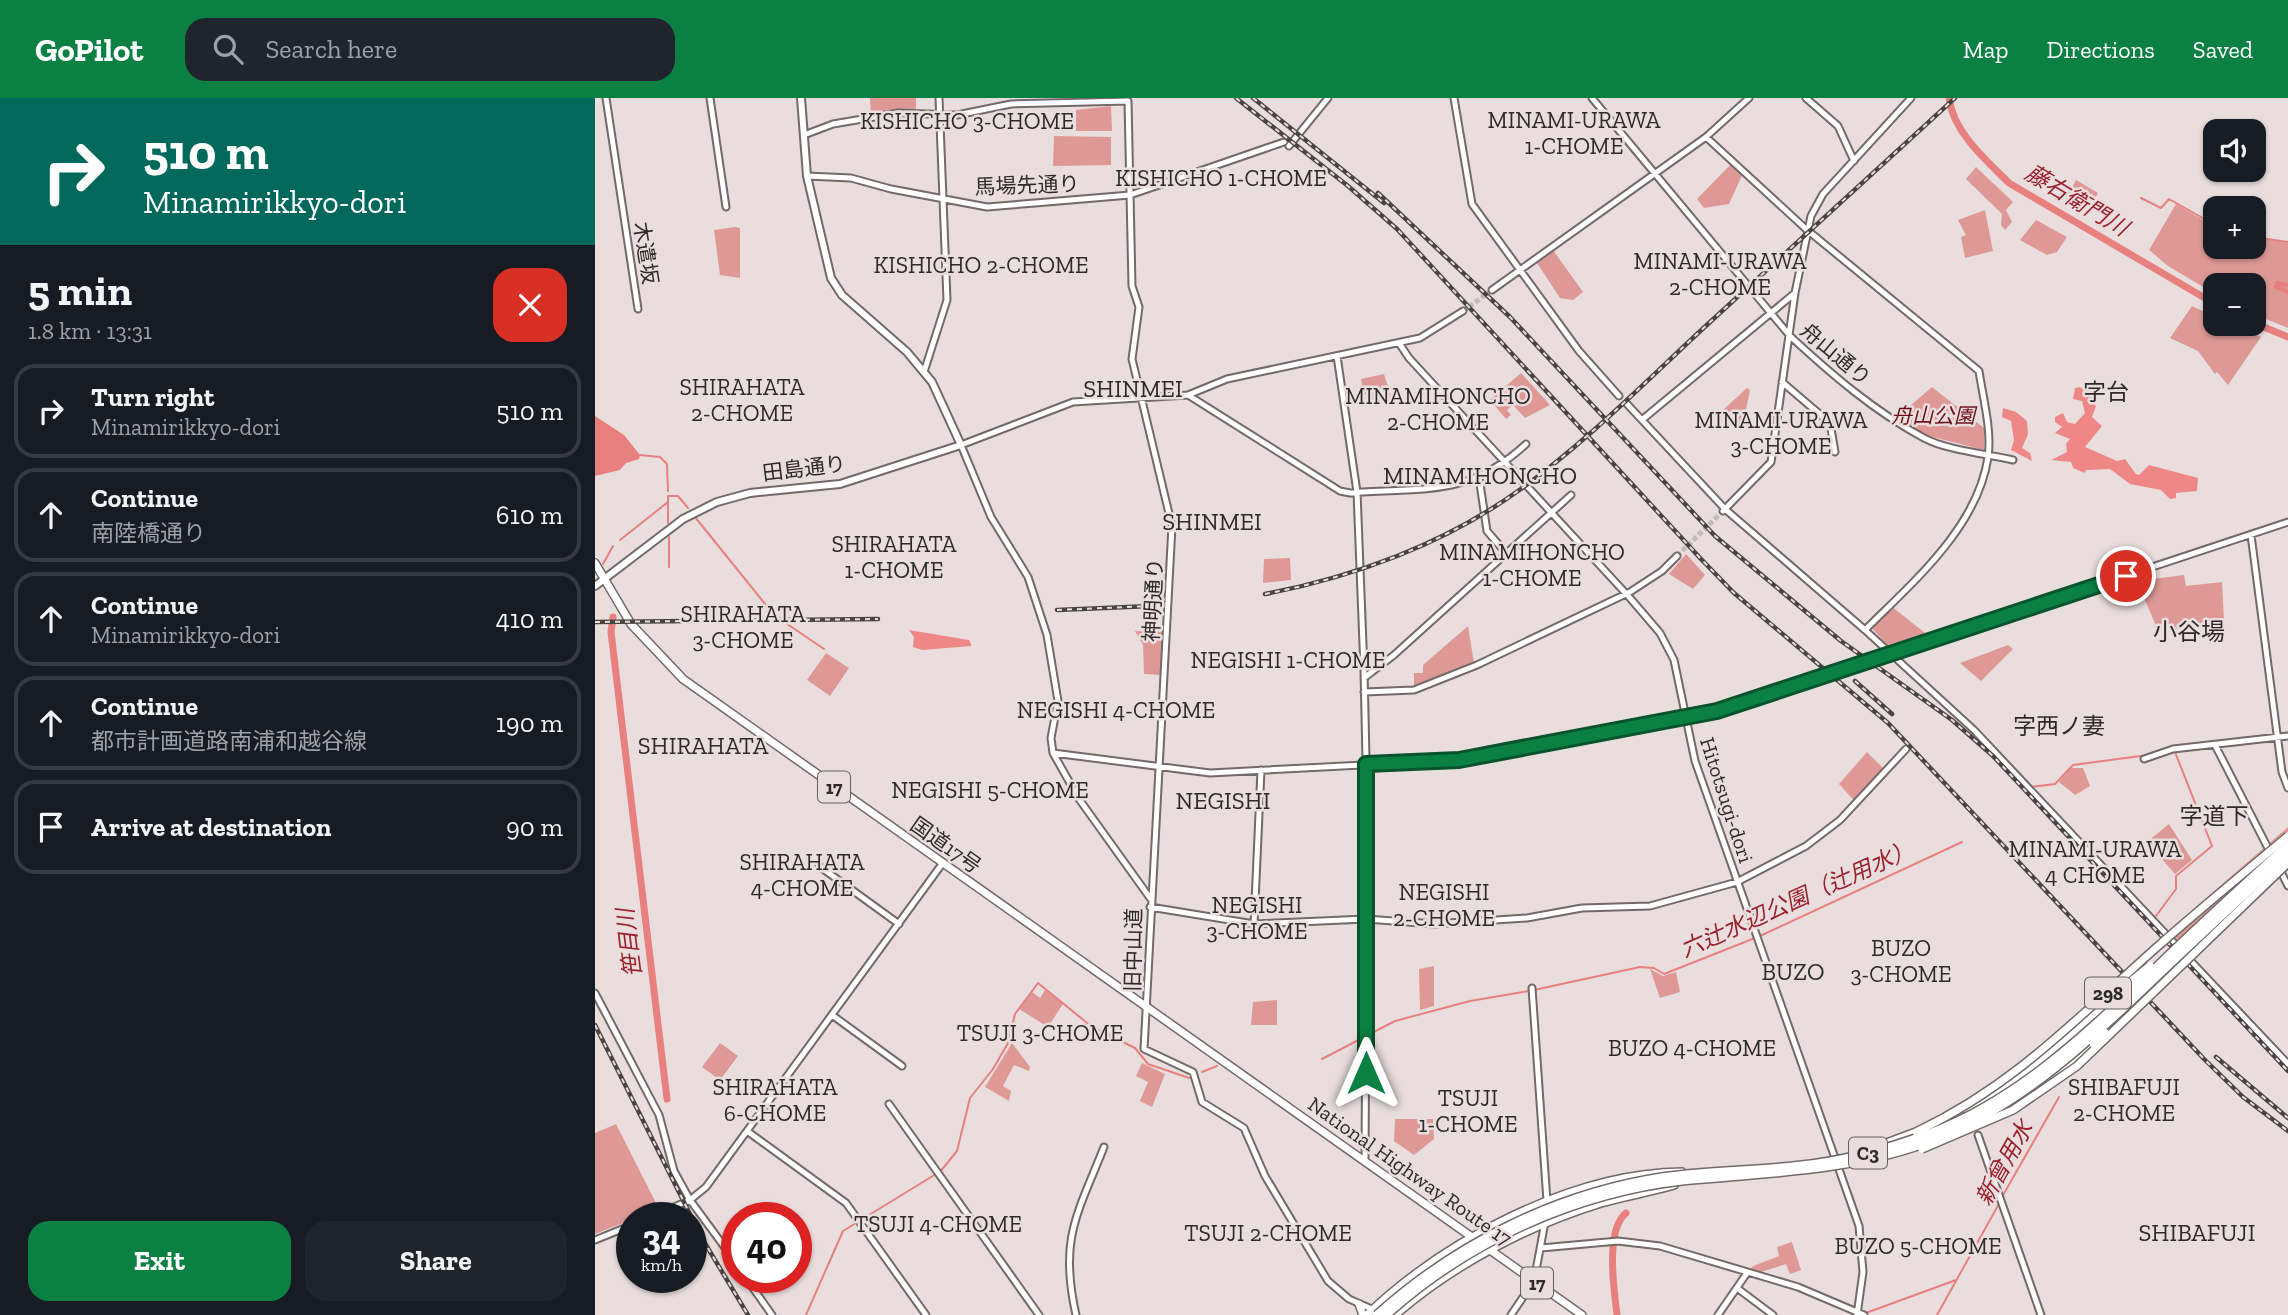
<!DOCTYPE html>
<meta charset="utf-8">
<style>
:root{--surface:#171b24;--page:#20242c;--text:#f1f3f6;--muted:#9ea1a6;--line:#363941;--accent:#0b8043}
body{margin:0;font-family:"Zilla Slab","Noto Sans JP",serif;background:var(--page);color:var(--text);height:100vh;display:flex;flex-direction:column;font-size:26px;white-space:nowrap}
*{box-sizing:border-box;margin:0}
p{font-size:23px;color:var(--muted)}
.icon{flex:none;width:38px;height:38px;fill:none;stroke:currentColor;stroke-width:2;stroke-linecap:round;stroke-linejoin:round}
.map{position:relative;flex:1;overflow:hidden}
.sheet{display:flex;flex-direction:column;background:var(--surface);width:595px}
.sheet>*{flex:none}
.top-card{background:#00695c;color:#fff;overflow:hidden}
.tools{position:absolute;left:1608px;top:21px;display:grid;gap:14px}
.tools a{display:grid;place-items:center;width:63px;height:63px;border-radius:14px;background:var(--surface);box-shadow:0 2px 5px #0004;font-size:35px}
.speed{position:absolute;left:21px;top:1104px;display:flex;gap:14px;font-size:35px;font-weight:700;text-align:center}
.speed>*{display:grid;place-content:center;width:91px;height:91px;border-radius:50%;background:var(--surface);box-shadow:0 2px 5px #0004;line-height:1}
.speed small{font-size:18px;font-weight:400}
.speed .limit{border:10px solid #d22;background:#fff;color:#111}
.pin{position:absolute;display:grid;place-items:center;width:60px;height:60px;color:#fff;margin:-30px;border:4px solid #fff;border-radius:50%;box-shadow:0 2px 7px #0007}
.me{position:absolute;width:77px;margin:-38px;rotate:0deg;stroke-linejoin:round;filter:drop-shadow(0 0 5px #0008)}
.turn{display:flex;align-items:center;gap:24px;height:147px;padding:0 28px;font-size:32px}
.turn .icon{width:91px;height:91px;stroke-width:2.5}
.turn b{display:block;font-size:49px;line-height:60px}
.round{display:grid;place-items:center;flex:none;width:74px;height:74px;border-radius:21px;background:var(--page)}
.overview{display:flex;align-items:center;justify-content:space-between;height:119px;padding:0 28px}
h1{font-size:42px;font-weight:700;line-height:52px}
.button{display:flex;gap:14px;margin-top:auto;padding:14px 28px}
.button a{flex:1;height:80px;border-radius:21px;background:var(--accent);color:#fff;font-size:28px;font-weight:700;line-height:80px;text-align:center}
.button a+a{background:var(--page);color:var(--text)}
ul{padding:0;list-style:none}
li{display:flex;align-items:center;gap:21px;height:94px;margin:0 14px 10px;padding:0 14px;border:4px solid var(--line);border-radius:21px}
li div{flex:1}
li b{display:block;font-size:26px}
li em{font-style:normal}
header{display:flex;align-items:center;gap:42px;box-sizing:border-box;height:98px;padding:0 35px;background:var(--accent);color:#fff}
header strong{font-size:33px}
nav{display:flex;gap:38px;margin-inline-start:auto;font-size:24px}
.search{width:490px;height:63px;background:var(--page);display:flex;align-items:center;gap:18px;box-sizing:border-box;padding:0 24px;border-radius:21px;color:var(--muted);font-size:26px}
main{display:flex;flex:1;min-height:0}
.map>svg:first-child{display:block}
.green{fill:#de9997}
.forest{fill:#ee8786}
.water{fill:#e7807f}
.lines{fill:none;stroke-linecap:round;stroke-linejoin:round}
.stream{stroke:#e7807f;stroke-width:2}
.canal{stroke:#e7807f;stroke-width:4.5}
.river{stroke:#e7807f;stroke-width:7}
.tertiary-tunnel{stroke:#c4bab9;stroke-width:5;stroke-dasharray:5 2.5;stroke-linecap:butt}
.tertiary-casing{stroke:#726968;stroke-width:9}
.secondary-casing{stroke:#726968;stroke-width:10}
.trunk-casing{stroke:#726968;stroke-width:10}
.motorway-casing{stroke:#726968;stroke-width:11}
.tertiary{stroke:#fff;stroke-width:5}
.secondary{stroke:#fff;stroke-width:6}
.trunk{stroke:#fff;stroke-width:7}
.motorway{stroke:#fff;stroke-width:8}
.rail-casing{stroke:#494443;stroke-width:4.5}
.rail{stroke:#e9dedd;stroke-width:2;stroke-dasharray:5;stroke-linecap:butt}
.tertiary-bridge-casing{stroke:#726968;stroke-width:9;stroke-linecap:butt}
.trunk-bridge-casing{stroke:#726968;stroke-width:10;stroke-linecap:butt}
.motorway-bridge-casing{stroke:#726968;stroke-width:11;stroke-linecap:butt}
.tertiary-bridge{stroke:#fff;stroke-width:5}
.trunk-bridge{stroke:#fff;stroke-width:7}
.motorway-bridge{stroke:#fff;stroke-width:8}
.route-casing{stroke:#07532c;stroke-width:18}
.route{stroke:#0b8043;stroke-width:12}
.labels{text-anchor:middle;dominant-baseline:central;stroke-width:5;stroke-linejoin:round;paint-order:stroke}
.shield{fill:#e9dedd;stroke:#66605f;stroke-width:2}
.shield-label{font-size:19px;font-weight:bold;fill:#2e2a29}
.street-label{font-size:21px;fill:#2e2a29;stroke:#e9dedd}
.park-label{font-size:21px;font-style:italic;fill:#6d101b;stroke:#e9dedd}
.neighbourhood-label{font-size:23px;fill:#2e2a29;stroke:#e9dedd}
.water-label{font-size:23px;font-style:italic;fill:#9a212d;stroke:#e9dedd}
.quarter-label{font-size:24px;fill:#2e2a29;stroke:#e9dedd}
</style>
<header>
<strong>GoPilot</strong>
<div class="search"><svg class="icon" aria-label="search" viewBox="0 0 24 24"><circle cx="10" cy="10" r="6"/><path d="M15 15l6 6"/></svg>Search here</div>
<nav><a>Map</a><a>Directions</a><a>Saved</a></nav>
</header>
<main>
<section class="sheet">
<div class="top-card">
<div class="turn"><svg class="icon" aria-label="right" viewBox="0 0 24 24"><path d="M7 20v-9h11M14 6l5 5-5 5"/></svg><div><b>510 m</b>Minamirikkyo-dori</div></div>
</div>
<div class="overview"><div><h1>5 min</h1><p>1.8 km · 13:31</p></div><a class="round" style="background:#d93025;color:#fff"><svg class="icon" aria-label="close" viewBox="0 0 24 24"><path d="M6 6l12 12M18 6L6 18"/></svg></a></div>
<ul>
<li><svg class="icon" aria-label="right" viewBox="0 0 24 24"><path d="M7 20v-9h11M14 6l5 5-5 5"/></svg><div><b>Turn right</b><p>Minamirikkyo-dori</p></div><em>510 m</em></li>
<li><svg class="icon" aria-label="ahead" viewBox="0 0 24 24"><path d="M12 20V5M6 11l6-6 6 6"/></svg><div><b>Continue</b><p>南陸橋通り</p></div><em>610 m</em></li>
<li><svg class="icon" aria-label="ahead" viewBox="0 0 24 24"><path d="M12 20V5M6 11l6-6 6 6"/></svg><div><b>Continue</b><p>Minamirikkyo-dori</p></div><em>410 m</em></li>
<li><svg class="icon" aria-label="ahead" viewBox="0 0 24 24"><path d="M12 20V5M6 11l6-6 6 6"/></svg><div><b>Continue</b><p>都市計画道路南浦和越谷線</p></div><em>190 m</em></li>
<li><svg class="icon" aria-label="arrive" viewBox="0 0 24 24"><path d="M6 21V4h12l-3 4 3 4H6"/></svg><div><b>Arrive at destination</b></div><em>90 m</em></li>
</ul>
<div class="button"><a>Exit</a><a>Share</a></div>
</section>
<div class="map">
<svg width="1693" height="1217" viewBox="0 0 1693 1217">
<rect width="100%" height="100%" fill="#e9dedd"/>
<path class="green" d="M275,0H321V13H301L276,19Z
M516,8L517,33H481V12Z
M459,38L516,39V67L458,68Z
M1139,63L1149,73L1134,106L1109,110L1102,101Z
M1381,69L1418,104L1411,112L1417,124L1410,132L1406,127L1407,116L1371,81Z
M1481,82L1503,95L1493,114L1470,103Z
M1581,106L1620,129V149H1659V138L1693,145V230L1659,216V187H1620V196L1573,168L1554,152Z
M1390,112L1398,153L1370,160L1366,139L1371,137L1363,122Z
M1441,122L1472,139L1462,154L1452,157L1425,142Z
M140,129L145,130V180L125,177L119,132Z
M958,152L988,194L978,202L965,200L942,165Z
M1597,208L1620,219V226H1635L1666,239L1633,287L1622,274L1620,276L1603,253L1575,240Z
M926,275L955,307L930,320L918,307L912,312L916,317L911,321L895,302Z
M789,276L797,302L777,306L775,296L769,297L766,281Z
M1337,289L1389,330V352L1330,337L1302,319Z
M1152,290L1155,292L1147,332L1143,333L1128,312Z
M1091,456L1110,477L1098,491L1074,476Z
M695,460L696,482L668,485L669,461Z
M1589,477L1591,488L1627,484L1629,523L1566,533L1562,530L1546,493L1558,490V481Z
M1296,508L1330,535L1329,536L1292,547L1276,529Z
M873,528L879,565L819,588V575H828V567Z
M540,533L569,534L566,577L549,576L548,547Z
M1413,547L1418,551L1386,583L1365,565Z
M231,555L254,570L235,598L212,582Z
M1272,654L1288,670L1262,706L1244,686Z
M1476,670H1488L1495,688L1480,697L1464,684Z
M1574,726L1597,762L1580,776L1552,744Z
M1693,729V772L1600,860L1574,832Z
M839,868V908L825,912L824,871Z
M1055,871L1068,878L1081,874L1085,894L1065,900Z
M450,892L468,906L453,929L424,911L437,894L445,900Z
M682,902V927H656L658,904Z
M125,945L143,958L125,982L107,969Z
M417,945L435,969L434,973L419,967L408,988L416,993L414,1003L390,989Z
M547,965L570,976L557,1009L545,1003L553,984L541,978Z
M838,1021L839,1041L819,1057L799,1043L800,1021Z
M21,1026L64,1111L0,1136V1035Z
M1197,1144L1206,1172L1195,1176L1191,1166L1163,1175L1155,1172L1158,1168L1184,1158L1182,1149Z"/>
<path class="forest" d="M1485,289L1500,299L1497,304L1501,308L1497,319L1507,328L1490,349L1522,363L1530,361L1541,376L1544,377L1554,367L1603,380L1602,393L1581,395V400L1575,401L1566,392L1535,386L1515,371L1491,372L1490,375L1478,370L1476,364L1456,362L1472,354L1471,346L1475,341L1460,335L1467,329L1460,324V319L1468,315L1472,324L1480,326L1490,315L1487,303L1478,301L1480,290Z
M1408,310L1421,314L1432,323L1433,336L1427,350L1435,355L1437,363L1416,352L1419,342L1416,323L1407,319Z
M314,532L374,542L376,546V548L327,552L318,549L319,539Z"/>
<path class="water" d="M0,318L29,337L45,357L44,361L31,365L25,372L0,378Z"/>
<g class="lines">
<path class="stream" d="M1546,100L1566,110L1574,101L1620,127
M1659,139L1693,144
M45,357L65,359L72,366L73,393
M73,398V425
M73,398H83L93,410
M100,419L179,517L229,551
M74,439V469
M25,442L73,404
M8,466L18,448
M1436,689L1460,686L1478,667L1553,657
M1561,818L1581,791V778L1617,748L1580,654
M1165,838L1367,744
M939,892L1045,869L1059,870L1069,876L1160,840
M727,961L800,923L875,903L934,893
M607,974L622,968
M345,1074L362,1053L375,1000L398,971L413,945L420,916L443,885L497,929L540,950L553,966L594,980
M1407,1099L1464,999
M1271,1215L1361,1182
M211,1217L248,1133L341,1076
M1342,1217L1405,1104"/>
<path class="canal" d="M1682,185L1693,187
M1681,189L1693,194"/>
<path class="river" d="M1354,0C1358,34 1391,62 1414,85L1620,206
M1659,225L1693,239
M18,519L16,534L72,1001
M1022,1217C1019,1192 1010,1132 1031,1115"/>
<path class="tertiary-tunnel" d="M868,213L897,192
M1082,458L1128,413"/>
<defs>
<path id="tertiary" d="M11,0L43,211
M115,0L131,109
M859,0L877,106L984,253L1024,298
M997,0L1195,238C1235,275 1280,314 1329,340C1351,352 1392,356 1418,362
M1211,0L1243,28L1259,63
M209,37L238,26L303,15L362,17L416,6L533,3L537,188L544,209L537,261L577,428L549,951L598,974L607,1004L649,1030L670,1078L733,1183L754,1201L779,1212
M1111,39L1211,131L1384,273C1388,300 1397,333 1393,359C1383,429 1318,484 1270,532
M694,48L733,0
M212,78L256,80L296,91L392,109L440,105L535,97L689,44
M897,192L1111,39L1154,0
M804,245L814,260L1035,500L1065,535L1079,562L1100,663L1264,1128L1268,1174L1262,1217
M742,258L762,394L769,572L772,705L770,1062
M329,274L352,202L344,0
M1187,284L1235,325L1240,354
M593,297L745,393L755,395C828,389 873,400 931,346
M1032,306L1130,411L1270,532L1379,632L1583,849
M1048,321L1200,195
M884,379L892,433L911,455
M1128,413L1176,364L1200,195L1216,118L1228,96L1316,0
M1656,437L1687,674L1693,690
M1531,478L1541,499
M1373,530L1693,424
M769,580L799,557L976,397
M769,594L819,592L882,567L1035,494L1067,473L1082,458
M1620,647L1675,754
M458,655L615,675L864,662L1091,620L1134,609
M1549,661L1578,651L1693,638
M224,768L304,826
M1685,772L1693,788
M555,800L484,701L458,655L456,640L463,603L452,537L433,479L396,419L366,347L478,304L593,297L632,281L825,240L868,213
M555,809L659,826L771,821L839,826L932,820L987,810L1055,808L1142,784L1211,748L1245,722L1311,651
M659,826L666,672
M1592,859L1693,966
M937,890L952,1103
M0,895L64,1017L79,1073L95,1102L142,1166
M237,917L307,968
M294,1006L444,1217
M152,1033L251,1105L331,1217
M1383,1037L1446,1217
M54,1120L95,1102L111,1089L347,766
M0,1142L37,1127
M946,1150L1023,1143L1065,1148L1203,1189L1269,1217
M151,1180L177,1217
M1142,1190L1178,1217
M481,1217C464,1141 482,1117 509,1049
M916,1217L939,1183L950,1124
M1123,1217L1152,1175"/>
<path id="secondary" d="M0,488L88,421L122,404L155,395L245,386L366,347L337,284L312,254L247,197L236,180L212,78L206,0"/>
<path id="trunk" d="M0,465L36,526L88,581L987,1217
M1281,1049L1321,1034
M764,1206L768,1217
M772,1217C849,1143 977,1075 1087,1074
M800,1217C859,1166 932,1128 1006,1105C1030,1098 1055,1094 1079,1087"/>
<path id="motorway" d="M1453,985L1499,946
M1370,1010C1432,981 1477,936 1527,891"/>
</defs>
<use href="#tertiary" class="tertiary-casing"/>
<use href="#secondary" class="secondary-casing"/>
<use href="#trunk" class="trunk-casing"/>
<use href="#motorway" class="motorway-casing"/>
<use href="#tertiary" class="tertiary"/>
<use href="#secondary" class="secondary"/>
<use href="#trunk" class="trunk"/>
<use href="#motorway" class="motorway"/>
<defs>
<path id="rail" d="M641,0L753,88L802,131L1106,461L1139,495L1293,625L1609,961L1648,999L1693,1033
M658,0L789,105
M783,95L915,219L1120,438L1246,543L1357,622L1398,658L1693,973
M670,496C759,479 849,446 923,393C992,344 1052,282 1114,225C1196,150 1278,75 1360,0
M462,512L556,508
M0,524L283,521
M1260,583L1297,616
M0,927L108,1142L153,1217
M1621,959L1693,1020"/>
</defs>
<use href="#rail" class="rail-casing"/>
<use href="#rail" class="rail"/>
<defs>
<path id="tertiary-bridge" d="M1134,609L1373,530"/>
<path id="trunk-bridge" d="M1321,1034C1420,987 1482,920 1562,849C1605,811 1649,775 1693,738
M1327,1051L1418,1012L1482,968L1693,765"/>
<path id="motorway-bridge" d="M1527,891L1555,868
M1499,946L1510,935
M782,1217C862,1145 963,1095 1070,1079C1114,1073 1158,1073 1202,1068C1248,1064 1293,1051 1336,1035C1427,1000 1495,932 1565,866C1607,825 1650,786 1693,747
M791,1217C873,1143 981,1094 1091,1082C1177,1074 1259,1073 1341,1041C1428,1006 1494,943 1561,879C1605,837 1649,797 1693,756"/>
</defs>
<use href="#tertiary-bridge" class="tertiary-bridge-casing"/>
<use href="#trunk-bridge" class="trunk-bridge-casing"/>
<use href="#motorway-bridge" class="motorway-bridge-casing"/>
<use href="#tertiary-bridge" class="tertiary-bridge"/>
<use href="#trunk-bridge" class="trunk-bridge"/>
<use href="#motorway-bridge" class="motorway-bridge"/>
</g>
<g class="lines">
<defs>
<path id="route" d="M771,975V666L864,662L1122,613L1531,478"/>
</defs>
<use href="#route" class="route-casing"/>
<use href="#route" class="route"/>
</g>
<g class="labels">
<g class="shield">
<rect x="223" y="673.5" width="32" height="31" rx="5"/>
<rect x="1490" y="879.5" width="46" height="31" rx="5"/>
<rect x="1254" y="1039.5" width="38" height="31" rx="5"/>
<rect x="926" y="1169.5" width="32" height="31" rx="5"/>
</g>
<g class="shield-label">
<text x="239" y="689">17</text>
<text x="1513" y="895">298</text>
<text x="1273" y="1055">C3</text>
<text x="942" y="1185">17</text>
</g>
<g class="street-label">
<text transform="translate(432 87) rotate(-2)">馬場先通り</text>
<text transform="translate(51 155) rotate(81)">木遣坂</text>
<text transform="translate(1241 256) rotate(40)">舟山通り</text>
<text transform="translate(209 370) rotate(-7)">田島通り</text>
<text transform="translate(558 502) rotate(-87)">神明通り</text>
<text transform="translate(1132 702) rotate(72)">Hitotsugi-dori</text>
<text transform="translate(351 747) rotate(35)">国道17号</text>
<text transform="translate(538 852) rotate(-89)">旧中山道</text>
<text transform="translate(815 1073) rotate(35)">National Highway Route 17</text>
</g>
<g class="park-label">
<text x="1338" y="317">舟山公園</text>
</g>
<g class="neighbourhood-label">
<text x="979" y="22">MINAMI-URAWA<tspan x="979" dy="26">1-CHOME</tspan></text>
<text x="372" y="23">KISHICHO 3-CHOME</text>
<text x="626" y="80">KISHICHO 1-CHOME</text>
<text x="1125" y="163">MINAMI-URAWA<tspan x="1125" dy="26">2-CHOME</tspan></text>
<text x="386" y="167">KISHICHO 2-CHOME</text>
<text x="147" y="289">SHIRAHATA<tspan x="147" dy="26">2-CHOME</tspan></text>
<text x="1511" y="294">字台</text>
<text x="843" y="298">MINAMIHONCHO<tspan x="843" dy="26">2-CHOME</tspan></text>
<text x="1186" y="322">MINAMI-URAWA<tspan x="1186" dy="26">3-CHOME</tspan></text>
<text x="299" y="446">SHIRAHATA<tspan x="299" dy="26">1-CHOME</tspan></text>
<text x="937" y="454">MINAMIHONCHO<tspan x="937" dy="26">1-CHOME</tspan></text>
<text x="148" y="516">SHIRAHATA<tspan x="148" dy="26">3-CHOME</tspan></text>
<text x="693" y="562">NEGISHI 1-CHOME</text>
<text x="521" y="612">NEGISHI 4-CHOME</text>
<text x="1464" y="628">字西ノ妻</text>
<text x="395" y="692">NEGISHI 5-CHOME</text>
<text x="1619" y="718">字道下</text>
<text x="1500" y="751">MINAMI-URAWA<tspan x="1500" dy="26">4 CHOME</tspan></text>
<text x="207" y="764">SHIRAHATA<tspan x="207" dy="26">4-CHOME</tspan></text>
<text x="849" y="794">NEGISHI<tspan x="849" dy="26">2-CHOME</tspan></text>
<text x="662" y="807">NEGISHI<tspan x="662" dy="26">3-CHOME</tspan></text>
<text x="1306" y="850">BUZO<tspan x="1306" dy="26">3-CHOME</tspan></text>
<text x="445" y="935">TSUJI 3-CHOME</text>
<text x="1097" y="950">BUZO 4-CHOME</text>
<text x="180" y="989">SHIRAHATA<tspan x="180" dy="26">6-CHOME</tspan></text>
<text x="1529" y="989">SHIBAFUJI<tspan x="1529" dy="26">2-CHOME</tspan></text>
<text x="873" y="1000">TSUJI<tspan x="873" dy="26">1-CHOME</tspan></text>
<text x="343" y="1126">TSUJI 4-CHOME</text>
<text x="673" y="1135">TSUJI 2-CHOME</text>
<text x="1323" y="1148">BUZO 5-CHOME</text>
</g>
<g class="water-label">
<text transform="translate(1482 102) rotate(31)">藤右衛門川</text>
<text transform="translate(1202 801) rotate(-24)">六辻水辺公園（辻用水）</text>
<text transform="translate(34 845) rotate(-97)">笹目川</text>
<text transform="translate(1409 1065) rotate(-61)">新曾用水</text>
</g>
<g class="quarter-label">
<text x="538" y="290">SHINMEI</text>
<text x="885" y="377">MINAMIHONCHO</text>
<text x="617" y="423">SHINMEI</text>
<text x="1594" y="533">小谷場</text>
<text x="108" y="647">SHIRAHATA</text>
<text x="628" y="702">NEGISHI</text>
<text x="1198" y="873">BUZO</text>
<text x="1602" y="1134">SHIBAFUJI</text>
</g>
</g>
</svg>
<div class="tools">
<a><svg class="icon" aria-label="sound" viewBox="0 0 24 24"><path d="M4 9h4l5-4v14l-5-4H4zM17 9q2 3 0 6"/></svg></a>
<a>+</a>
<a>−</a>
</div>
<div class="speed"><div>34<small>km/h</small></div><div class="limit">40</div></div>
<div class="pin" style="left:1531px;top:478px;background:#d93025"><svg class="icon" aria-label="arrive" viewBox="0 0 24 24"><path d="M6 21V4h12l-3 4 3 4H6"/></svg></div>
<svg class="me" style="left:771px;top:975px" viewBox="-20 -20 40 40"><path d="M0-17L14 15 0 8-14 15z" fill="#0b8043" stroke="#fff" stroke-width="4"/></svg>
</div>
</main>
